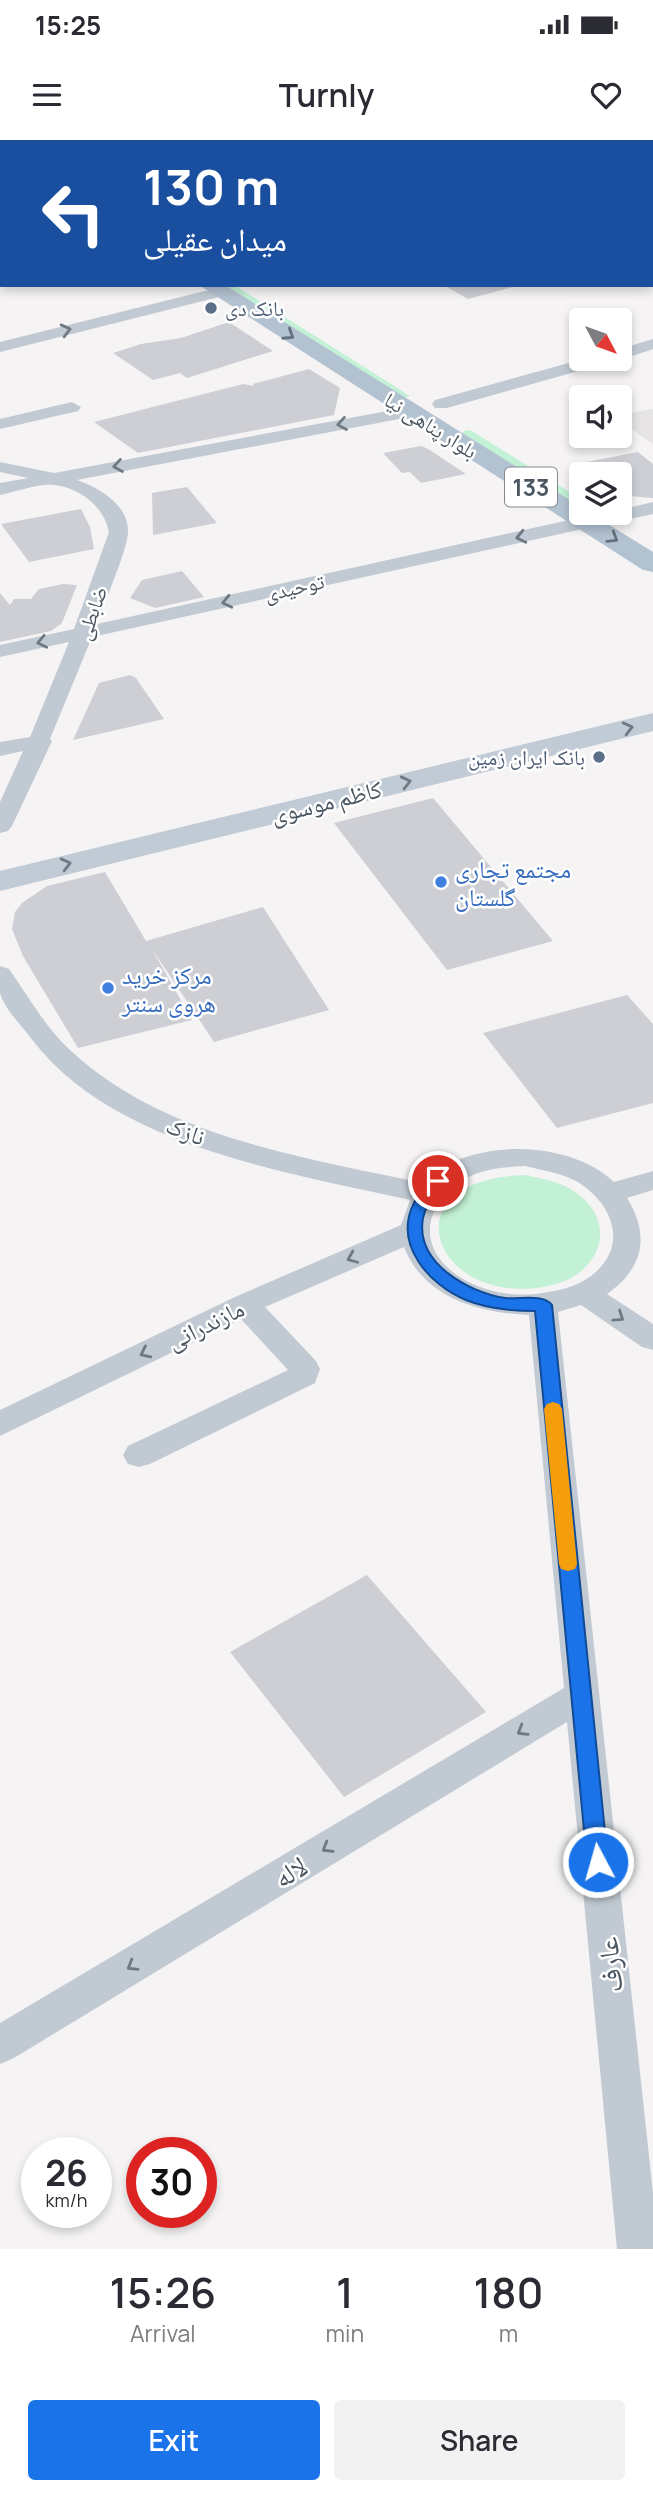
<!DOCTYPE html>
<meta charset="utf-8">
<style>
:root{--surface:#fff;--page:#f2f2f3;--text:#2b2b33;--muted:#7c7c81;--accent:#1a73e8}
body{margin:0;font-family:Manrope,"Noto Naskh Arabic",sans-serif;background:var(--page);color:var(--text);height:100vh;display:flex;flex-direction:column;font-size:26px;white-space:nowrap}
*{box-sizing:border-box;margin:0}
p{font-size:23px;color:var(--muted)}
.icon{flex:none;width:38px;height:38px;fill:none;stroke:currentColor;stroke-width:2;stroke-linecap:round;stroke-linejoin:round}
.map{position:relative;height:2109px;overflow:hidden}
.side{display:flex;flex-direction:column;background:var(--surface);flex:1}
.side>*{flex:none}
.hud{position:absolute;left:0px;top:0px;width:654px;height:147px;box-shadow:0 4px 10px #0003;background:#1a4fa0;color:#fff;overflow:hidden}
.needle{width:46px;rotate:131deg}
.fabs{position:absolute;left:569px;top:168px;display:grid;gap:14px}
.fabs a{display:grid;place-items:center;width:63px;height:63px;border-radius:7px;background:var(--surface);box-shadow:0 4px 10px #0003;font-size:35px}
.speed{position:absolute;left:21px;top:1997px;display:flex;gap:14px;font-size:35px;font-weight:700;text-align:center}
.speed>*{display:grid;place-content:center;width:91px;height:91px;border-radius:50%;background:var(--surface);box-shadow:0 4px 10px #0003;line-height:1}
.speed small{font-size:18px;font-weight:400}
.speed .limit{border:10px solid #d22;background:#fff;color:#111}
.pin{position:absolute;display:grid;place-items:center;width:60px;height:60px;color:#fff;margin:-30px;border:4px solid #fff;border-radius:50%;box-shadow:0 2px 7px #0007}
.me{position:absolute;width:77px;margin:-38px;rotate:354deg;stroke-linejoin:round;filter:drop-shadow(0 0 5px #0008)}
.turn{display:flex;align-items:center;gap:24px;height:147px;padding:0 28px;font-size:32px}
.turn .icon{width:91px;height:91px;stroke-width:2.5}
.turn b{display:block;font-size:49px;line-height:60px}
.eta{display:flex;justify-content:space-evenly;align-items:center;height:119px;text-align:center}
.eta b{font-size:42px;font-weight:600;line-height:49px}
.action{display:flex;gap:14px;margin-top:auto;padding:14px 28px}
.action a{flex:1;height:80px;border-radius:7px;background:var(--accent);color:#fff;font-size:28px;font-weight:600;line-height:80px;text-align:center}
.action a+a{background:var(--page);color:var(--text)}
.status{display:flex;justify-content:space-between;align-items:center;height:49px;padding:0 35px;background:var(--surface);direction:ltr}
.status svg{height:19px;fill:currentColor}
header{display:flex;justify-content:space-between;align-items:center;height:91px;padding:0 28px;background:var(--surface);font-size:32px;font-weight:600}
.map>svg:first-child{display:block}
.education{fill:#e6e4e5}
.green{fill:#c3f1d5}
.building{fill:#cdcfd5}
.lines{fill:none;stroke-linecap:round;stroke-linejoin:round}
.street{fill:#c1cad2;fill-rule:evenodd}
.secondary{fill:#c1cbd6;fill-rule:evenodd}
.primary{fill:#b3c2d1;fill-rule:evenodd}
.oneway{stroke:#6e7983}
.oneway2{stroke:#64717d}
.oneway3{stroke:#6e7984}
.route{fill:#1a73e8;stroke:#114b97;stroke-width:2}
.slow{fill:#f59e0b}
.service-dot{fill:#5c6f8a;stroke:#fff;stroke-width:2.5}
.shop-dot{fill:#3f7fe0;stroke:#fff;stroke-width:2.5}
.labels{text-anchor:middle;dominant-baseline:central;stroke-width:5;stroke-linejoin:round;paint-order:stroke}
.far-service-label{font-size:21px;fill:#4e5e75;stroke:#fff;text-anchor:start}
.far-street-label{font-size:21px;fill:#4a5661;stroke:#fff}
.shield{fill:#fff;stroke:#808990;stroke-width:2}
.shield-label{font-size:23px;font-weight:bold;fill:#4a5661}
.street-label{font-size:24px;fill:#4a5661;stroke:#fff}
.shop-label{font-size:24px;fill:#366cbe;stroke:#fff;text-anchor:start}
.near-street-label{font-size:28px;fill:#4a5661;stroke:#fff}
</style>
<div class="status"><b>15:25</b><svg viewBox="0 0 49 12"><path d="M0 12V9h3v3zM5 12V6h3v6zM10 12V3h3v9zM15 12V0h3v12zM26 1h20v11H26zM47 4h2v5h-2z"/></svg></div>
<header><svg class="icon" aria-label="menu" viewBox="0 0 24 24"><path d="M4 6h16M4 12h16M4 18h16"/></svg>Turnly<svg class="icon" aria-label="heart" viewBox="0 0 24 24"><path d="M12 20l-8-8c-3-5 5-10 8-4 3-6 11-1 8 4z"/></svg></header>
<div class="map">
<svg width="653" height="2109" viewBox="0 0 653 2109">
<rect width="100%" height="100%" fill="#f5f3f3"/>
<path class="education" d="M653,269V304L620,281V275Z"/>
<path class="green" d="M223,145H234L410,256L402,258Z
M470,290L581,359V370L462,295L464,291Z
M525,1035C542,1039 560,1041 575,1052C606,1073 609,1108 580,1132C568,1142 551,1146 536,1148C431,1160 388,1039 525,1035Z"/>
<path class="building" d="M443,145H516V146L468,159Z
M229,182L273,211L187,238L180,233L153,240L113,213L141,204L181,198Z
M309,229L340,248L334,275L138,313L94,282L243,244L254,246L253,244Z
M421,306L428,309L466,334L421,343L410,332L402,333L383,313Z
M638,312L653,324V358L629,356L620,348V334H596L582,323Z
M187,347L217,383L153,395L152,353Z
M81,369L90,387L94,409L29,422L1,384Z
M182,431L204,457L155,468L130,458L142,440Z
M63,444L77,445L62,483L51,491L0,502V453L10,465L14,459H31L39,449Z
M130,535L136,538L164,579L73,600L99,543Z
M433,658L553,801L447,830L334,683Z
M105,732L146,801L263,767L329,870L214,902L152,809L192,880L78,908L23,816L12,789L15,772L22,763L47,746Z
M627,855L653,884V963L557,988L483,893Z
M367,1435L486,1572L344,1657L230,1512Z"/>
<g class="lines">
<path class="street" d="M197,0H218L196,2Z
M395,0H413L414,2H396Z
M495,0H519L494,2Z
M0,52H2L0,61Z
M0,119H2V129H0Z
M221,147L229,152L227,155L0,212V202Z
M653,199V209C642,213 630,217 619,219L620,209Z
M583,219H609L607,223L447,268H435L432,264L435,260Z
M72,262L81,267L78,271L0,289V279Z
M409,267L418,272L415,276L77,340C99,348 128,364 128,391C129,406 103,466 97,484L587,376L597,382L587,388L92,497L50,599L52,601L12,686L8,691L0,693V662L23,611L0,616V602L30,597L69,502L0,517V505L74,489L109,392C104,367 81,348 54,345C38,343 16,352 0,355V343L28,338L0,332V322L54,333Z
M653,362V374L621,381L612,375L620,373V370Z
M0,826L9,829C28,856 45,887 70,910C163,997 302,1017 422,1043C467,998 567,998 614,1042L653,1031V1050L627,1058C650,1095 644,1128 607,1154L653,1184V1210L642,1207L581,1165L558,1172L653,2053V2109H617L567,1582L14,1918L0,1924V1883L564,1548L529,1175C479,1173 424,1158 404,1107L265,1167L316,1221L320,1229L315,1243L150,1324L139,1327L128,1324L123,1315L128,1306L288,1230L241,1179L0,1296V1270L235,1157L401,1085L410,1060C286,1032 111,1006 30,897C21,885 4,868 0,853C0,846 0,834 0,826ZM525,1026C542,1030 560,1033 576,1041C613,1063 630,1106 591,1136C575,1148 556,1151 536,1154C506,1157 470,1149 447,1127C411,1093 437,1047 478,1033C493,1028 509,1027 525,1026Z"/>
<path class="secondary" d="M653,573V591L0,751V731Z"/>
<path class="primary" d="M2,0H23L24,2H4Z
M199,145H225L581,367V373H590L653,412V432L643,430Z"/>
</g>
<defs><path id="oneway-chevron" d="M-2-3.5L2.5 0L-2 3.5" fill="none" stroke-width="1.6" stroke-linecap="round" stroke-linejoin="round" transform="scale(1.75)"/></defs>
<g class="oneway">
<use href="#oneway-chevron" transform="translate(66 190) rotate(-14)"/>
<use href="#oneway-chevron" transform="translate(342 284) rotate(170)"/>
<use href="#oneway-chevron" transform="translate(118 326) rotate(170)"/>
<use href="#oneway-chevron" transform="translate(521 397) rotate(167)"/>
<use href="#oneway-chevron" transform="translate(227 462) rotate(167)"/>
<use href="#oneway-chevron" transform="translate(42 502) rotate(168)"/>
<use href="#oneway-chevron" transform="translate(352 1118) rotate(157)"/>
<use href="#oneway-chevron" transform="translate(619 1177) rotate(34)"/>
<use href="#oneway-chevron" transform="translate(145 1213) rotate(154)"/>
<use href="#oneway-chevron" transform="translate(522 1591) rotate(149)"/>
<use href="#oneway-chevron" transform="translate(327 1708) rotate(149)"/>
<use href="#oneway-chevron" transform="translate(132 1826) rotate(149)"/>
</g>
<g class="oneway2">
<use href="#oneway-chevron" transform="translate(289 195) rotate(33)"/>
<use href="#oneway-chevron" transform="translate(613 398) rotate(32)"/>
</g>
<g class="oneway3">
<use href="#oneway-chevron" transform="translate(628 588) rotate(-14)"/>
<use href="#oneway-chevron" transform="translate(406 642) rotate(-14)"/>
<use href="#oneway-chevron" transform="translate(66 724) rotate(-14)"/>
</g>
<path class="route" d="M438,1036L446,1041C438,1053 426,1063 423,1078C415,1123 468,1152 505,1158C518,1160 543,1153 552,1165L608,1722L605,1728L598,1731L590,1728L587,1722L535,1171C512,1171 488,1169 466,1160C429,1145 393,1104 414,1063C419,1053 426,1039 438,1036Z"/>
<path class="slow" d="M553,1262L559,1264L562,1269L577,1424L575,1429L568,1431L561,1429L559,1424L544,1269L547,1264Z"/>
<g class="service-dot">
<circle cx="211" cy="168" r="7"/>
<circle cx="599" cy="617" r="7"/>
</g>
<g class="shop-dot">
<circle cx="441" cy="742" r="7"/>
<circle cx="108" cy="848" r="7"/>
</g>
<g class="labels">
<g class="far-service-label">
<text x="225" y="168">بانک دی</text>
<text x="585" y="617" text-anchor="end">بانک ایران زمین</text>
</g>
<g class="far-street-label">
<text transform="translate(431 285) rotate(32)">بلوار پناهی نیا</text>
<text transform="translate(294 447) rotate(-13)">توحیدی</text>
<text transform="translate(91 473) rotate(-71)">ضابطی</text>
</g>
<rect class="shield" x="505" y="327.5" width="52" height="39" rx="5"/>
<g class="shield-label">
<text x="531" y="347">133</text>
</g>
<g class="street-label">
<text transform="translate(326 661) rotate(-14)">کاظم موسوی</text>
<text transform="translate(186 990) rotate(21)">نازک</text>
<text transform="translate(205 1184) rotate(-26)">مازندرانی</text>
</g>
<g class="shop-label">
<text x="455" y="728">مجتمع تجاری<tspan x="455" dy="28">گلستان</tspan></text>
<text x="122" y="834">مرکز خرید<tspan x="122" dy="28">هروی سنتر</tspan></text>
</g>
<g class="near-street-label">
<text transform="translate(290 1731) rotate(-31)">لاله</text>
<text transform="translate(609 1825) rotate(-96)">عارف</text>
</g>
</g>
</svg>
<div class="fabs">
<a><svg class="needle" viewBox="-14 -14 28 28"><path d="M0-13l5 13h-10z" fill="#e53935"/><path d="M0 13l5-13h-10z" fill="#7c7c81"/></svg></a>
<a><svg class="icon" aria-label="sound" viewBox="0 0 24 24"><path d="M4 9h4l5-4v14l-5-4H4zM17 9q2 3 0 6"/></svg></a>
<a><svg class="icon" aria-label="layers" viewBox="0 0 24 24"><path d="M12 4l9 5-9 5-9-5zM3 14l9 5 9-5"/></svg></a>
</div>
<div class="speed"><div>26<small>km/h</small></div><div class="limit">30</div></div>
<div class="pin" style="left:438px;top:1041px;background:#d93025"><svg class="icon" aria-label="arrive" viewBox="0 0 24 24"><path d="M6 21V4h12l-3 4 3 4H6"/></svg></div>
<svg class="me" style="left:598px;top:1722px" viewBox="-20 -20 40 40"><circle r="17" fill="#1a73e8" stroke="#fff" stroke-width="3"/><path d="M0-11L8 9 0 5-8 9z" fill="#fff"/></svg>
<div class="hud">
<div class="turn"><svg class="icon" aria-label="left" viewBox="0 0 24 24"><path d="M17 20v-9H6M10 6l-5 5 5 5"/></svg><div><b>130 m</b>میدان عقیلی</div></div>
</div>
</div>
<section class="side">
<div class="eta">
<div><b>15:26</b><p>Arrival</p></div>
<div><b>1</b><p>min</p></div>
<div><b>180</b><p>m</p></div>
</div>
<div class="action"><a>Exit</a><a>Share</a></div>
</section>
